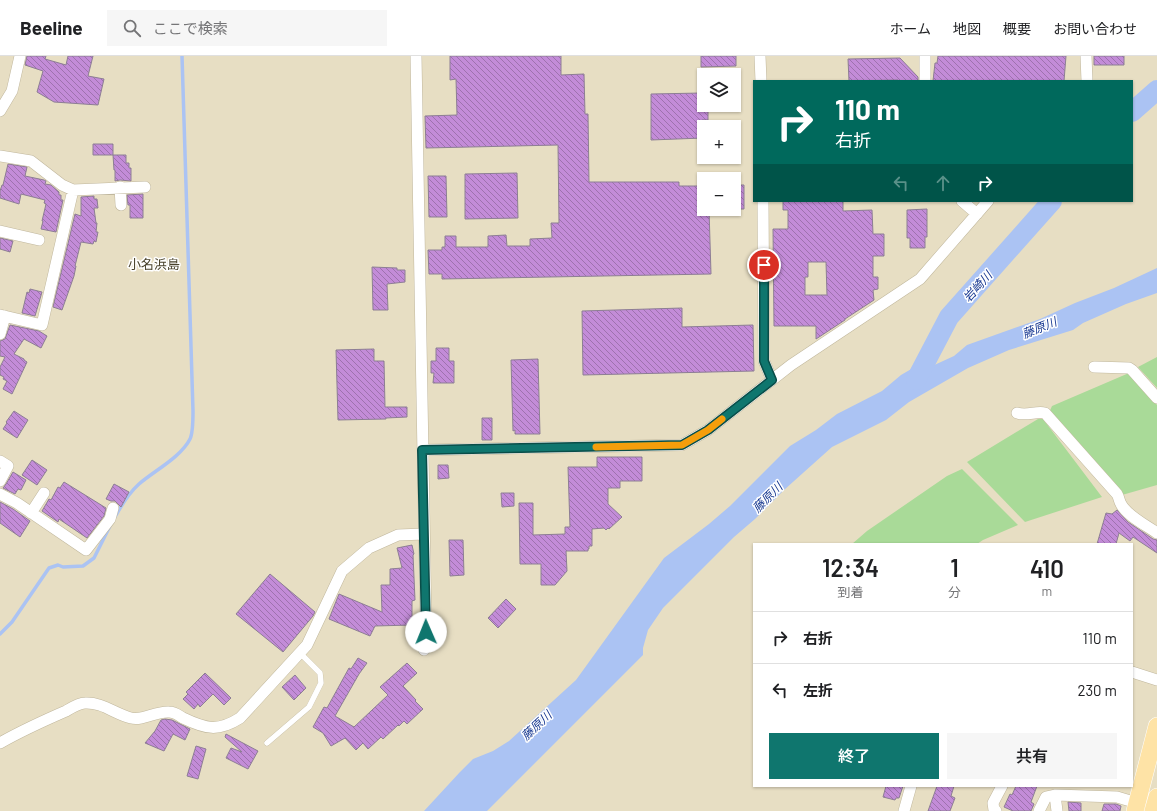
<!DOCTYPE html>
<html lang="ja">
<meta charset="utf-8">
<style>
:root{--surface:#fff;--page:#f6f6f6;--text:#202124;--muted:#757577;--line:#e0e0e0;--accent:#0f766e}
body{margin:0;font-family:Barlow,"Noto Sans JP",sans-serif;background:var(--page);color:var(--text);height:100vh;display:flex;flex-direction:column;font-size:15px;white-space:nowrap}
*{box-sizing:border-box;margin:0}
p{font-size:13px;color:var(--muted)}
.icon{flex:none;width:22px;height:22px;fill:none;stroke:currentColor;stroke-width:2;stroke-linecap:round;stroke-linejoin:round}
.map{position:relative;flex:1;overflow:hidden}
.panel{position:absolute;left:753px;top:487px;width:380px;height:244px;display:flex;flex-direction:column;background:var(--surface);border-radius:0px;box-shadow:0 1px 3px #0004}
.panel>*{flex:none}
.guide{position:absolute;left:753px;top:24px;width:380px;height:122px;border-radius:0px;box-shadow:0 1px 3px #0004;background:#00695c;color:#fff;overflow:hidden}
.buttons{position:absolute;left:697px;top:12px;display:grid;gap:8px}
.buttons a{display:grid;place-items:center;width:44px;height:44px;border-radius:0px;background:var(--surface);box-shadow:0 1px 3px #0004;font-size:20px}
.pin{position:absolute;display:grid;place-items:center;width:34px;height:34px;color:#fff;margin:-17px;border:2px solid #fff;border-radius:50%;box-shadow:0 1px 4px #0007}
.me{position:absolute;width:44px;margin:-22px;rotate:359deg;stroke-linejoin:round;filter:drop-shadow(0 0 3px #0008)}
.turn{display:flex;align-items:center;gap:14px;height:84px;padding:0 16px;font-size:18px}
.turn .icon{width:52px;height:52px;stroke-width:2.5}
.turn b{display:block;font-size:28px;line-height:34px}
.lanes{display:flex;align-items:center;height:38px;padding:0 16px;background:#0003;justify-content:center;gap:20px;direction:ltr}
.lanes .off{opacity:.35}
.eta{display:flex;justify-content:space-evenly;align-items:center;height:68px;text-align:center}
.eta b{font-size:24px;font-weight:600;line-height:28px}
.primary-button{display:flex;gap:8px;margin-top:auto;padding:8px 16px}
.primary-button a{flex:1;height:46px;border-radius:0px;background:var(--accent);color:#fff;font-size:16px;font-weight:600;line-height:46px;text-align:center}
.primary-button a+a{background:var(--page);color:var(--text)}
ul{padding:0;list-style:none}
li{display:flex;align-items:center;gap:12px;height:52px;padding:0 16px;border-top:1px solid var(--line)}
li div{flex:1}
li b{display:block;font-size:15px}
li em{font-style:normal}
header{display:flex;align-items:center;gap:24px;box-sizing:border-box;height:56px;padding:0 20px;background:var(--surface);border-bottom:1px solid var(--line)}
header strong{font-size:19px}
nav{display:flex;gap:22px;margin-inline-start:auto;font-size:14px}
.search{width:280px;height:36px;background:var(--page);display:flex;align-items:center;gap:10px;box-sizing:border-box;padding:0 14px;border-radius:0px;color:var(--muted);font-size:15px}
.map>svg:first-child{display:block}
.grass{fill:#a9da98}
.water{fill:#abc3f3}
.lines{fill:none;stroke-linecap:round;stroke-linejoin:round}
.stream{stroke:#abc3f3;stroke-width:3.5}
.river{stroke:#abc3f3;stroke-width:20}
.building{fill:url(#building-back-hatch);stroke:#8d7e94;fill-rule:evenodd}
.service-casing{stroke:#c0b79d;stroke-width:6}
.minor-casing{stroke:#c0b79d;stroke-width:12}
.primary-casing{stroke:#fff;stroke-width:18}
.service{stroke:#fff;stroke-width:5.5}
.minor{stroke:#fff;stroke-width:11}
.primary{stroke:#fee3a6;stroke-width:17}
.route-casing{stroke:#0a4d48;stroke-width:10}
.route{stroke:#0f766e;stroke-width:7}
.slow{stroke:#f59e0b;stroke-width:7}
.labels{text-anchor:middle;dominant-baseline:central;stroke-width:3;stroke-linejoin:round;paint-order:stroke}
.water-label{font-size:12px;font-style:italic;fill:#173891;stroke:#fff}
.quarter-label{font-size:13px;fill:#4a432c;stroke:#fff}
</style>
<header>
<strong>Beeline</strong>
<div class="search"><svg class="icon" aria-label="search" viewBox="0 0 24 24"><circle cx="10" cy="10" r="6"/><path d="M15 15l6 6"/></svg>ここで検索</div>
<nav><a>ホーム</a><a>地図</a><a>概要</a><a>お問い合わせ</a></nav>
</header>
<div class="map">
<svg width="1157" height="755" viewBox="0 0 1157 755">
<defs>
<pattern id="building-back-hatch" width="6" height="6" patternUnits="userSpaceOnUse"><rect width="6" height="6" fill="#c38cd8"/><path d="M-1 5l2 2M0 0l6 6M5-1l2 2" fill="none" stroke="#9e72ae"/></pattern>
</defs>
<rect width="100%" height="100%" fill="#e7dec3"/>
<path class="grass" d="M1157,301V332L1138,311Z
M1129,317L1157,349V429L1122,439L1048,359L1052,350Z
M1038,363H1043L1102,441L1025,466L967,406Z
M962,413L1018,469L983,484L977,488H852L867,475L947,420Z"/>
<path class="water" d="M1157,212V237L1126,248L1083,267L1073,274L1009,294L968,312L909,346L886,364L832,391L784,434L755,463L734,481L663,552L648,574L643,592V599L487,755H424L460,716L473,703L493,695L509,685L576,624L664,502L709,468L730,450L790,390L816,374L837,358L882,335L901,319L913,312L930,311L954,300L967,289L1040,263L1075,247L1114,232Z"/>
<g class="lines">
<path class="stream" d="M115,461C121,450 130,436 139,428C154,415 181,401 190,383C193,377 193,363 193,355L182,0
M0,578L12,566L49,512L58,509L63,511L83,510L94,502L110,470"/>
<path class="river" d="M1132,56L1157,34
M916,324L949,261L1052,145"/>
</g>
<path class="building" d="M27,0H46L45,3L66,9L68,0H93L88,20L104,23L98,49L54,46L37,36L43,15L25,9Z
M450,0H561V19L584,18L585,58H588L589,126H679V130H704V153H709L711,218L442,223V218H429L428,194H442V191H445V180H456V191H488V180L506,179L507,190H530V183L552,182L551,167H559L558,89L426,92L425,60L457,59L456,23L450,24Z
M701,0H736V10L701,11Z
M938,0H1066L1064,25H933L935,7H937Z
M1094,0H1124V9H1094Z
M900,2L918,21V25H898V24L849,25L848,3Z
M702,37L703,49H708V64H702L703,82L651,84V38Z
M93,88H113V99H93Z
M113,99H126V107H129V112H131V125L120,124L115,125V114H114Z
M8,108L27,111L25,120L44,124L46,125L45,128L51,129L59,136V139H61V144H63L56,176L41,173L43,165H42L46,148L44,147L45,144L21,138L19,148L0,142V135L2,129H3Z
M517,117L518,162L465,163V118Z
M428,120H446L447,161H429Z
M734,129H744V153H734Z
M143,138V162H130V149H128L127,139Z
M94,140V143H97L98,152H94L96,167H97L96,176H98L96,186L94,185L93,188L81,186L75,210H76L74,220L62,254L53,251L75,158L81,160V141Z
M783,145H843V155L872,154L873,178H884V200H873V221H878V233L873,234L874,244L845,263V264L816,283V270H774L773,173H788V154H783ZM808,206H826L827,239H805V221H808Z
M927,153V181H925V192H910V182H907V154Z
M0,182L13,185L10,196L0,193Z
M372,211L397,212V214H405V226L387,228L388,254H373Z
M30,233L42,236L35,260L22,257L27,236L29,237Z
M682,252V271L753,269L754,315L583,319L582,255Z
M10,269L39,275L47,280L41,292L24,283L14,298L24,303V304L27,306L12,338L3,333L7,325L3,323L4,321L0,319V311L5,301L0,300V285L5,283Z
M436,292H449V305H454V327H433L434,317H431V305H436Z
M374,293V305H384L385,351H407V361L386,362V363L338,364L336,294Z
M538,303L540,378H515V374L513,375L511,304Z
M14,355L28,364L17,382L3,373L7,367L6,366Z
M482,362H492V384H482Z
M597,401H642V425H620V432H608V448L622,461L609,473L608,472L606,474L604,472L592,473V490H589V493H588V495H566L567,515L555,529H541V508H520L519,447H533V479L565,478V471H570L568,411H597Z
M32,404L47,414L37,429L22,419Z
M438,409H448L449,422L438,423Z
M13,416L26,424L21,434L18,433L15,438L3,432L6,428Z
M64,426L106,452L104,460L87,482L59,463L58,466L42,455L49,443L51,444L58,431L60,432Z
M114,428L129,436L121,451L115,445H111L106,443Z
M501,437H514V450L502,451Z
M0,446L13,453L30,465L20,481L0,467Z
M1117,454L1128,466L1153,483L1157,484V497L1133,481L1130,485L1119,477L1116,488H1097L1106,457L1112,458Z
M449,484H463L464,519L450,520Z
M412,489L414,498L413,499L415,544L412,545V569L375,570L370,580L329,563L339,538L382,556L381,529H390V513L402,512L397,492Z
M270,518L315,556L313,560L283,596L236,558Z
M506,543L516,553L498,572L488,562Z
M358,602L367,607L359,618L335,660L354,671L388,639L380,631L407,607L417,617L403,630L416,644L415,645L423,653L407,668L404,665L399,670L398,669L383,683L381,681L368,693L363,687L356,694L345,682L331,690L323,677L313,671L324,651L327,652L349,612L351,613Z
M205,617L231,642L224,649L213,638L200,651L198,648L194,653L183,643L188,638L186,636Z
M295,619L306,632L294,644L282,631Z
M165,663L172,664L190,673L185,684L173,678L164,695L145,687L155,675L161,664Z
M226,678L258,695L248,713L226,702L231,692L242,696L225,681Z
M196,690L206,693L198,723L187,720Z
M886,730H903L899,742H896L895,744L883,741Z
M937,730H954L951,740L955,742L950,755H928Z
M1016,730H1037L1031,746L1034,748L1031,755H1013L1004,751L1010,738L1012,739Z
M1068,746L1081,747V755H1069Z
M1104,748H1116L1121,750L1120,755H1102Z"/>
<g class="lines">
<defs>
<path id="service" d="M267,687L309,651L321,627L320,617L300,597"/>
<path id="minor" d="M416,0L426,570L424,594
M760,0L761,25
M925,0V25
M1086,0L1087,25
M0,55L12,35L20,0
M0,100L31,105L62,129L73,134L145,131
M120,131L121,149
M763,145L764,305L772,324
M962,145L977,158
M0,175L39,184
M0,259L42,269L73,134
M0,278L5,260
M1094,311L1129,312L1132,314L1157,342
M1017,357C1027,360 1036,355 1045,357L1117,438C1119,441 1119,445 1121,448C1127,460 1146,469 1157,477
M423,394L682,389L708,374L791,309L920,223L988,145
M0,405L8,410L0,425
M0,438L17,447L86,494L110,463L113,452
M31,457L44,437
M1132,616L1157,624
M0,687C21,675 43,665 66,655C71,652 79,647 85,647C102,646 115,658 131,662C143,665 156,655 169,656C175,656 178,659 183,662C206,673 218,676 240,662L307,589L342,515L369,492L398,479L424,478
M1055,739L1057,755
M904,755L911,730
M996,755L994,754L993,747L1002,730
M1039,755L1046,741L1055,739L1117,741L1137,747"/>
<path id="primary" d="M1135,755L1157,670
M1153,755L1157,741"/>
</defs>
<use href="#service" class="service-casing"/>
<use href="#minor" class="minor-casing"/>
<use href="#primary" class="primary-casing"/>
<use href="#service" class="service"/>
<use href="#minor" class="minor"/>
<use href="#primary" class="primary"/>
</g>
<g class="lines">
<defs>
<path id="route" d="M426,576L422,394L682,389L708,374L772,324L764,305V209"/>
</defs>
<use href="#route" class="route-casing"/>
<use href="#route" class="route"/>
<path class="slow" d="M596,391L682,389L708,374L722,363"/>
</g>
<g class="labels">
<g class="water-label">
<text transform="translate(977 230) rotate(-48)">岩崎川</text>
<text transform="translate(1039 271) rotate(-22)">藤原川</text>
<text transform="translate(767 441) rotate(-45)">藤原川</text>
<text transform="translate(536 669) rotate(-43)">藤原川</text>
</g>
<g class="quarter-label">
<text x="154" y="208">小名浜島</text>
</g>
</g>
</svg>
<div class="buttons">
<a><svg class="icon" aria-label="layers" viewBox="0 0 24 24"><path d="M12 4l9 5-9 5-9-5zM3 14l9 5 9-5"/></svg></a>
<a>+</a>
<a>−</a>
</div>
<div class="pin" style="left:764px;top:209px;background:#d93025"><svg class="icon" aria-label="arrive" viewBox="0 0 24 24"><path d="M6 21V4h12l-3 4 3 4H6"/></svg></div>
<svg class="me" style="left:426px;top:576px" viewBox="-20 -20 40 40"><circle r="19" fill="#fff"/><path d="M0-13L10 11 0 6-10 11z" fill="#0f766e"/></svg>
<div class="guide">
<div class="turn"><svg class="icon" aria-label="right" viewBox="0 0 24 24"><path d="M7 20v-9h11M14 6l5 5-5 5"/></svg><div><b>110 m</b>右折</div></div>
<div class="lanes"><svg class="icon off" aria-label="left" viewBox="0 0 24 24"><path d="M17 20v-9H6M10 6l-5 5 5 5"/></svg><svg class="icon off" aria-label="ahead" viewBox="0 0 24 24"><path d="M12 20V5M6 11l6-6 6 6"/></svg><svg class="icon" aria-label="right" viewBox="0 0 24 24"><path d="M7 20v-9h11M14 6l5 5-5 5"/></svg></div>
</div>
<section class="panel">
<div class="eta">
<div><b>12:34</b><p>到着</p></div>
<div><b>1</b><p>分</p></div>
<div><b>410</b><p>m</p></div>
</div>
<ul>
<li><svg class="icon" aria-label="right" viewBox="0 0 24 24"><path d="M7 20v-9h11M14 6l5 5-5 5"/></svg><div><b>右折</b></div><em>110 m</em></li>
<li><svg class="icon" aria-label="left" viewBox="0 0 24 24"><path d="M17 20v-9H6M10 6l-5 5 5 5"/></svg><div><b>左折</b></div><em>230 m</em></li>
</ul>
<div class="primary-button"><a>終了</a><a>共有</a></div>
</section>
</div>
